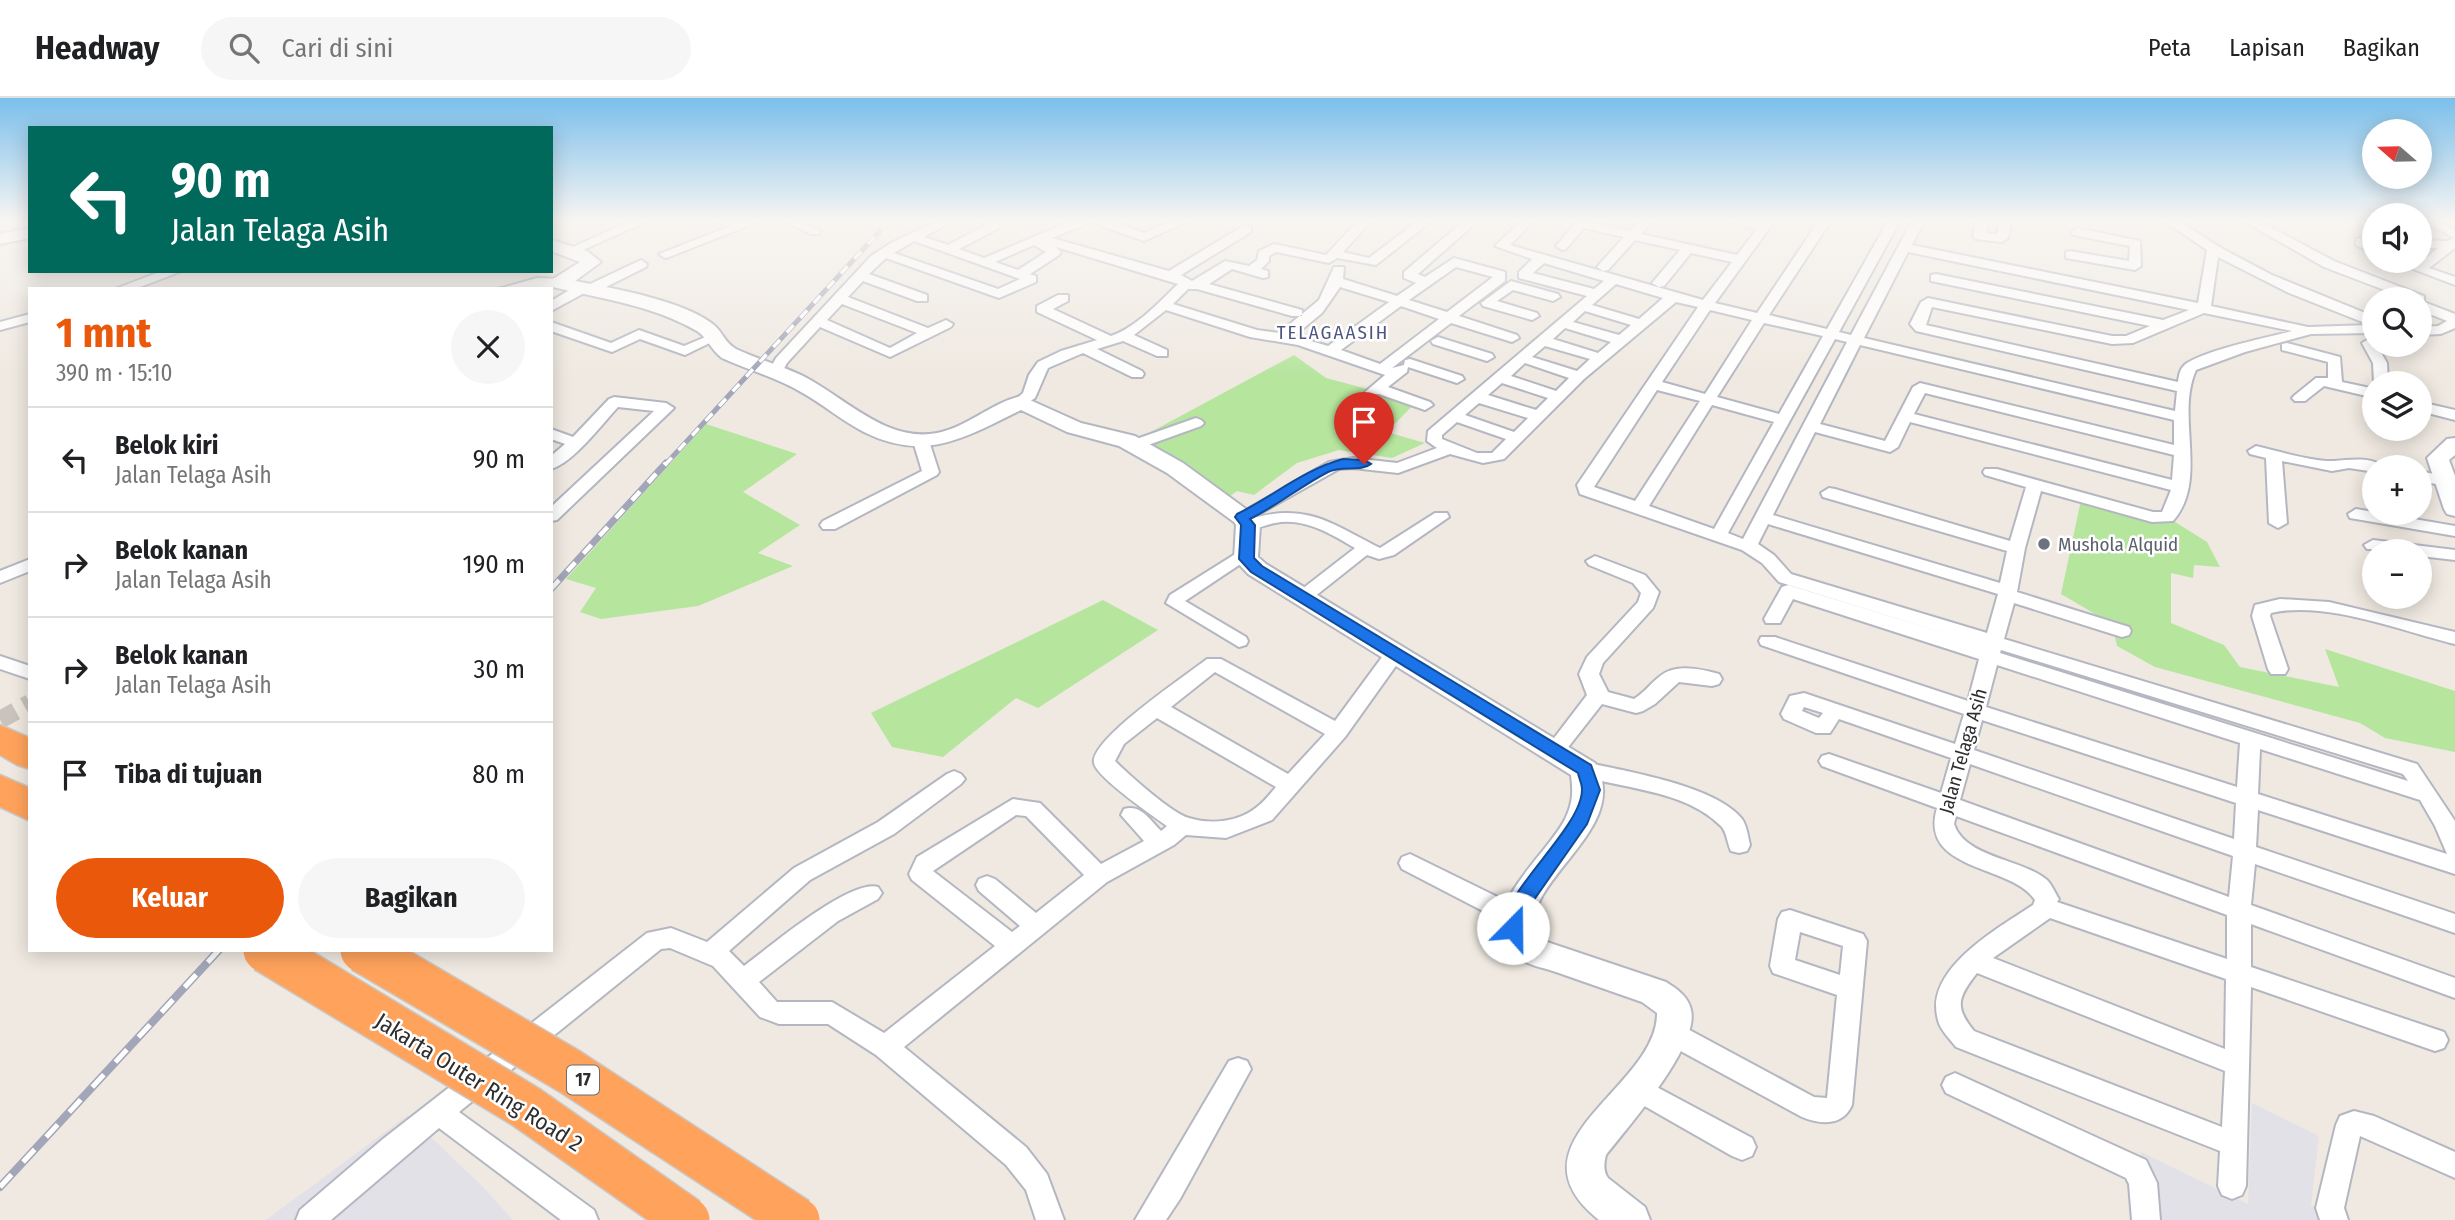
<!DOCTYPE html>
<html lang="id">
<meta charset="utf-8">
<style>
:root{--surface:#fff;--page:#f6f6f6;--text:#202124;--muted:#757577;--line:#e0e0e0;--accent:#ea580c}
body{margin:0;font-family:"Fira Sans Condensed",sans-serif;background:var(--page);color:var(--text);height:100vh;display:flex;flex-direction:column;font-size:26px;white-space:nowrap}
*{box-sizing:border-box;margin:0}
p{font-size:23px;color:var(--muted)}
.icon{flex:none;width:38px;height:38px;fill:none;stroke:currentColor;stroke-width:2;stroke-linecap:round;stroke-linejoin:round}
.map{position:relative;flex:1;overflow:hidden}
.sheet{position:absolute;left:28px;top:189px;width:525px;height:665px;display:flex;flex-direction:column;background:var(--surface);border-radius:0px;box-shadow:0 4px 18px #0003}
.sheet>*{flex:none}
.hud{position:absolute;left:28px;top:28px;width:525px;height:147px;border-radius:0px;box-shadow:0 4px 18px #0003;background:#00695c;color:#fff;overflow:hidden}
.needle{width:46px;rotate:290deg}
.tools{position:absolute;left:2362px;top:21px;display:grid;gap:14px}
.tools a{display:grid;place-items:center;width:70px;height:70px;border-radius:50%;background:var(--surface);box-shadow:0 4px 18px #0003;font-size:35px}
.pin{position:absolute;display:grid;place-items:center;width:60px;height:60px;color:#fff;margin:-72px -30px;border-radius:50% 50% 50% 0;rotate:-45deg;box-shadow:0 0 7px #0007}
.pin .icon{rotate:45deg}
.me{position:absolute;width:77px;margin:-38px;rotate:22deg;stroke-linejoin:round;filter:drop-shadow(0 0 5px #0008)}
.turn{display:flex;align-items:center;gap:24px;height:147px;padding:0 28px;font-size:32px}
.turn .icon{width:91px;height:91px;stroke-width:2.5}
.turn b{display:block;font-size:49px;line-height:60px}
.round{display:grid;place-items:center;flex:none;width:74px;height:74px;border-radius:37px;background:var(--page)}
.head{display:flex;align-items:center;justify-content:space-between;height:119px;padding:0 28px}
h1{font-size:42px;font-weight:700;line-height:52px;color:var(--accent)}
.cta{display:flex;gap:14px;margin-top:auto;padding:14px 28px}
.cta a{flex:1;height:80px;border-radius:42px;background:var(--accent);color:#fff;font-size:28px;font-weight:700;line-height:80px;text-align:center}
.cta a+a{background:var(--page);color:var(--text)}
ul{padding:0;list-style:none}
li{display:flex;align-items:center;gap:21px;height:105px;padding:0 28px;border-top:2px solid var(--line)}
li div{flex:1}
li b{display:block;font-size:26px}
li em{font-style:normal}
header{display:flex;align-items:center;gap:42px;box-sizing:border-box;height:98px;padding:0 35px;background:var(--surface);border-bottom:2px solid var(--line)}
header strong{font-size:33px}
nav{display:flex;gap:38px;margin-inline-start:auto;font-size:24px}
.search{width:490px;height:63px;background:var(--page);display:flex;align-items:center;gap:18px;box-sizing:border-box;padding:0 24px;border-radius:38px;color:var(--muted);font-size:26px}
.map>svg:first-child{display:block}
.industrial{fill:#e3e1e8}
.green{fill:#b6e59e}
.lines{fill:none;stroke-linecap:round;stroke-linejoin:round}
.street-tunnel{stroke:#c8c4bd;stroke-width:18;stroke-dasharray:18 10;stroke-linecap:butt}
.street-casing{stroke:#b4b7c1;stroke-width:4}
.secondary-casing{stroke:#b4b7c1;stroke-width:4}
.highway-casing{stroke:#c9c9c9;stroke-width:3}
.street{fill:#fff;fill-rule:evenodd}
.secondary{fill:#fff;fill-rule:evenodd}
.highway{fill:#ffa35c;fill-rule:evenodd}
.rail-far2-casing{stroke:#a3a6b8;stroke-width:5}
.rail-far1-casing{stroke:#a3a6b8;stroke-width:7}
.rail-casing{stroke:#a3a6b8;stroke-width:8}
.rail-far2{stroke:#fff;stroke-width:3.5;stroke-dasharray:10;stroke-linecap:butt}
.rail-far1{stroke:#fff;stroke-width:4.5;stroke-dasharray:12;stroke-linecap:butt}
.rail{stroke:#fff;stroke-width:5;stroke-dasharray:17;stroke-linecap:butt}
.highway-bridge-casing{stroke:#c9c9c9;stroke-width:48;stroke-linecap:butt}
.highway-bridge{stroke:#ffa35c;stroke-width:45}
.route{fill:#1a73e8;stroke:#114b97;stroke-width:2}
.worship-dot{fill:#6b7280;stroke:#fff;stroke-width:2.5}
.labels{text-anchor:middle;dominant-baseline:central;stroke-width:5;stroke-linejoin:round;paint-order:stroke}
.shield{fill:#fff;stroke:#6d6d6d;stroke-width:2}
.shield-label{font-size:18px;font-weight:bold;fill:#2e2e2e}
.far-quarter-label{font-size:19px;letter-spacing:2px;fill:#4d5680;stroke:#fff}
.worship-label{font-size:19px;fill:#5b616d;stroke:#fff;text-anchor:start}
.street-label{font-size:19px;fill:#2e2e2e;stroke:#fff}
.near-street-label{font-size:23px;fill:#2e2e2e;stroke:#fff}
</style>
<header>
<strong>Headway</strong>
<div class="search"><svg class="icon" aria-label="search" viewBox="0 0 24 24"><circle cx="10" cy="10" r="6"/><path d="M15 15l6 6"/></svg>Cari di sini</div>
<nav><a>Peta</a><a>Lapisan</a><a>Bagikan</a></nav>
</header>
<div class="map">
<svg width="2455" height="1122" viewBox="0 0 2455 1122">
<rect width="100%" height="100%" fill="#efe9e1"/>
<path class="industrial" d="M2252,1005L2319,1038L2311,1107L2341,1122H2136L2141,1054L2248,1106Z
M408,1017L483,1089L513,1122H266Z"/>
<path class="green" d="M1294,257L1326,280L1416,304L1387,334L1425,345L1392,360L1339,352L1297,365L1254,397L1237,393L1216,408L1123,349Z
M706,326L797,356L743,394L800,427L758,455L793,468L698,508L601,521L580,514L596,490L566,481Z
M2081,402L2167,419L2207,444L2220,469L2194,467L2193,480L2171,475V525L2224,547L2240,569L2339,589L2325,551L2455,593V654L2385,640L2360,625L2155,569L2117,548L2112,526L2061,496Z
M1103,502L1158,532L1038,610L1016,600L943,659L892,649L871,615Z"/>
<g class="lines">
<path class="street-tunnel" d="M0,622L30,605"/>
<defs>
<path id="street" d="M635,121H652L574,156L570,157L564,153Z
M712,121H730L739,125L748,121H765L669,159L665,160L659,156L728,129Z
M778,121H795L821,133L819,136H811Z
M941,121H957L924,139L948,147L986,127L977,121H993L999,124V130L959,151L984,160L1076,121H1106L1144,135L1175,121H1192L1144,143L1091,124L1052,140L1169,173L1243,128H1251V134L1181,177L1192,183L1225,163L1249,168L1257,162L1259,153L1274,146L1326,157L1360,121H1373L1343,154L1369,160L1420,121H1434L1376,167L1337,160L1329,165L1276,154L1269,158V163L1261,171L1268,173V179L1263,180L1232,171L1209,186L1302,212V218H1292L1197,191H1188L1173,206L1257,232L1279,235L1319,202L1334,169H1344L1343,181L1397,198L1416,185L1404,180V174L1466,121H1480L1418,176L1425,179L1454,160L1505,174V183L1459,218L1517,237L1519,240L1512,244L1451,225L1392,270L1404,267L1405,262L1410,261L1462,278L1464,281L1457,285L1408,269L1407,274L1388,289L1430,304L1433,307L1425,312L1379,296L1367,297L1365,294L1385,277L1298,247L1250,239L1166,212L1134,237L1167,252V258H1157L1123,243L1097,251L1142,273L1144,276L1142,279H1132L1083,255L1048,270L1035,300L1021,309L1013,304L1023,295L1029,277L1038,264L1061,253L1097,242L1037,214V208L1058,197H1068V203L1053,211L1111,238C1137,229 1159,204 1178,186L1056,149L1061,154L1059,157L1030,176L1036,178V184L999,200L886,160L869,176L927,197V203H917L863,183L848,199L928,230L946,222L953,226L951,229L890,259L820,229L787,265L781,276H771L769,273L776,260L871,158L891,145ZM914,143L1020,181L998,191L894,155ZM1034,147L1046,154L1018,172L995,164ZM1456,169L1493,179L1447,214L1409,202ZM1340,189L1389,204L1328,248L1294,238L1322,215ZM842,206L917,235L890,250L827,222ZM1401,208L1439,221L1380,266L1341,252Z
M1523,121H1536L1510,147L1703,202L1732,164L1691,155L1664,188L1659,189L1652,185L1680,152L1635,142L1608,172L1603,173L1597,169L1624,139L1584,130L1566,151L1562,152L1556,148L1579,121H1592L1590,124L1630,133L1641,121H1654L1641,136L1737,157L1757,131L1725,121L1761,124L1764,121H1776L1715,205L1757,215L1820,121H1832L1769,217L1827,231L1889,121H1901L1839,234L1851,237L1913,121H1925L1912,147L2198,205L2207,152L2162,121H2176L2221,150L2272,177L2375,219V235L2311,236L2245,254L2196,272C2175,318 2209,382 2173,423L2152,424L2041,393L2025,450L2017,494L2129,529L2131,533L2129,537L2122,539L2014,505L2004,541L2417,666L2455,723V776L2258,712L2256,749L2455,816V835L2255,766L2251,807L2455,880V900L2251,826V869L2444,934L2448,942L2444,950L2435,953L2251,889L2246,1088L2242,1097L2232,1101L2222,1097L2218,1088L2220,1053L1956,949C1950,941 1940,932 1938,922C1923,871 1999,830 2033,807L2035,802C2012,766 1918,774 1937,710L1822,668L1819,663L1822,658L1829,656L1941,695L1951,660L1839,621L1830,635H1816L1784,621L1781,616L1790,598L1804,595L1955,646L1964,616L1761,547L1759,543L1761,539H1775L1968,603L1979,561L1793,501L1780,525H1766L1764,521L1782,489L1788,487L1983,547L1779,484L1762,465L1742,452L1580,396L1577,387L1698,209L1676,204L1584,281L1504,361L1483,365L1450,356L1398,375L1353,370L1339,371L1250,421C1307,404 1332,426 1380,450L1435,415H1447L1449,419L1394,457L1379,461L1367,457L1309,503H1297L1294,499L1297,495L1355,450C1331,436 1304,419 1275,425C1264,427 1253,433 1242,431L1239,427L1242,424L1234,419L1329,364L1353,360L1397,365L1437,350L1427,343L1428,333L1587,198L1519,180V174L1532,161L1495,148ZM1908,154L2189,212L2163,222L1936,176L1931,177V183L2150,228L2126,238H2112L1928,200L1921,204L1910,226L1916,233L2177,293L2175,313L1864,240ZM2218,159L2289,195L2370,227L2308,229L2211,208ZM1544,165L1604,183L1594,191L1533,175ZM1616,186L1663,200L1639,221L1592,207ZM1932,209L2112,246L2133,245L2204,215L2292,233C2262,241 2213,250 2187,265C2180,270 2179,276 2178,284L1926,227ZM1710,212L1752,222L1705,296L1662,284ZM1585,213L1631,227L1619,237L1573,224ZM1764,225L1823,238L1779,316L1717,299ZM1565,230L1611,244L1598,255L1553,241ZM1835,241L1847,244L1743,441L1728,435ZM1860,247L2174,322V347L1920,285L1913,289L1885,343L1820,326ZM1545,248L1590,261L1577,273L1532,259ZM1525,265L1569,280L1556,293L1511,278ZM1502,285L1548,300L1536,312L1488,297ZM1657,292L1700,303L1635,403L1594,389ZM1925,295L2174,357L2172,382L1914,316ZM1479,305L1528,320L1514,334L1465,317ZM1712,307L1774,324L1714,431L1649,408ZM1457,324L1506,341L1492,355H1477L1442,341V337ZM1910,324L2171,392L2162,414H2153L1997,371H1985L1983,374L1985,377L2026,389L2010,443L1835,391L1829,390L1821,395L1823,399L2007,453L2000,485L1773,417L1815,334L1890,354L1898,349ZM1768,426L1998,496L1987,535L1791,476L1774,457L1758,446ZM2001,552L2403,676L2408,683L2000,555ZM1997,567L2240,645L2237,689L1986,609ZM1804,609L1823,615L1819,620L1802,613ZM1982,622L2236,705L2234,741L1974,652ZM2260,651L2420,702L2435,728L2447,756L2258,696ZM1970,666L2233,758L2229,799L1960,702ZM1956,718L2227,817V861L2057,804L2059,801C2055,795 2052,787 2047,782C2023,761 1965,760 1954,726ZM2050,820L2226,881L2225,951L1993,860ZM1977,875L2225,973L2222,1029L1974,933C1954,909 1958,899 1977,875Z
M1977,121H1989L1986,135L1997,136L2000,121H2012L2008,140L2002,144L1975,141L1973,138Z
M2240,121H2255L2334,163L2424,198V204L2455,216V230L2441,236L2420,237V229L2438,228L2447,223L2420,212V201H2408L2324,169Z
M2420,121H2434L2455,132V150L2429,170L2455,179V187L2392,163L2418,166L2438,150H2420V142L2448,143L2454,140Z
M2077,130L2140,143L2141,168L2135,172L2066,160V154L2070,153L2129,163L2130,148L2073,137L2071,134Z
M2360,140L2375,147V157L2356,147V141Z
M641,162L647,166L646,169L596,194H586L551,213V203L578,187H588Z
M162,173H182L135,191H115Z
M537,180L559,181L566,185L559,189L498,191Z
M1511,183L1558,196L1560,199L1553,203L1513,192L1497,203L1537,215L1539,218L1532,222L1483,208L1481,205Z
M30,216V224L0,232V224Z
M551,224L611,245L639,232L684,248L715,235L722,239L685,257L640,241L612,254L551,233Z
M1438,239L1492,256L1494,259L1487,263L1433,246L1431,243Z
M2369,241L2374,242L2387,265L2388,285H2374L2373,265L2362,245Z
M2287,245L2340,259L2342,284L2375,291V300L2324,288L2305,303H2295L2292,300L2295,297L2316,280H2328V264L2282,252V246Z
M614,299L666,305L674,310L557,422L551,423V409L654,313L618,309C602,326 573,365 551,371V358L565,346L551,341V331L573,339L609,301Z
M2420,304L2455,312V322L2420,313Z
M1196,320L1201,322L1204,325L1201,328L1134,352L1126,347L1128,344Z
M921,338L929,343L939,374L937,377L835,431H823L820,427L823,423L922,373L913,343Z
M2256,348C2278,353 2313,364 2334,363C2349,362 2372,358 2383,369H2375V374L2349,370L2332,373L2282,363L2287,425L2278,430L2269,425L2266,360L2250,356L2248,353Z
M2420,373L2452,380L2454,383L2446,388L2420,383Z
M2356,411L2455,428V438L2350,420L2348,416Z
M2373,442L2455,452V462L2420,458V453L2367,451L2364,447Z
M1245,450L1251,451L1254,455L1251,459L1185,503L1246,539L1248,543L1246,547L1239,549L1166,505L1170,497Z
M1595,458L1645,477L1659,494L1653,510L1603,565L1599,576L1608,594L1634,601C1644,595 1650,586 1659,579C1675,565 1701,571 1719,576L1722,581L1719,586L1712,588L1679,584L1655,606L1643,613L1636,615L1602,606L1562,657L1555,659L1548,657L1545,652L1587,597L1579,576L1587,559L1638,504L1641,495L1633,485L1589,467L1586,463Z
M30,461V473L0,485V473Z
M2280,501L2329,504L2455,534V546C2402,533 2325,502 2271,515L2270,518L2288,571L2285,576H2271L2268,571L2252,518L2255,507Z
M1395,549L1402,551L1405,555L1345,639L1272,722L1226,740L1186,737L1174,747L1107,784L904,949L1026,1049L1047,1076L1064,1122H1036L1026,1092L1006,1067L876,957L828,926H779L760,919L713,868L670,850L661,851L459,1014L594,1112L598,1122H561L439,1030L331,1122H296L300,1112L383,1041L647,835L671,830L707,844L794,770L878,724L947,676L954,673L961,676L965,681L961,686L894,736L810,782L729,853L744,868C768,850 851,780 878,789L882,795L878,801L838,823L759,884L777,904H832L884,935L995,848L912,782L909,776L917,759L1013,701L1040,705L1101,766L1144,743L1121,717L1124,711C1141,706 1150,722 1161,733L1167,728C1153,718 1096,679 1094,665C1089,642 1188,576 1207,561H1221L1335,623L1388,551ZM1215,574L1325,636L1288,676L1171,609ZM1157,620L1276,689C1270,696 1264,704 1257,709C1239,724 1211,727 1189,720C1172,716 1128,676 1115,663L1124,646ZM1016,717L1026,718L1084,777L1036,815L995,781L987,778L979,781L976,787L979,793L1020,828L1012,834L933,773Z
M0,558L30,568V581L0,571Z
M1585,664C1627,674 1715,687 1742,721C1747,728 1748,739 1750,747L1747,753L1739,755L1731,753C1727,745 1727,734 1721,728C1685,692 1624,691 1578,677L1574,672L1578,667Z
M1410,756L1522,811L1526,818L1522,825L1514,827L1506,825L1402,771L1399,765L1402,759Z
M1790,812L1863,836L1867,843L1852,1007C1843,1028 1821,1027 1802,1019L1664,944L1660,936L1664,928L1673,925L1682,928L1814,999L1827,1000L1837,897L1773,875L1770,868L1778,821L1782,814ZM1800,834L1843,848L1840,877L1795,862Z
M1238,960L1247,963L1251,971L1180,1101L1166,1122H1135L1229,963Z
M1955,975L2146,1062L2157,1085L2160,1122H2132L2129,1086L2126,1080L1946,995L1942,987L1946,979Z
M1636,978L1752,1040L1756,1049L1752,1058L1742,1062L1732,1058L1627,998L1623,990L1627,982Z
M2354,1013L2374,1018L2455,1054V1080L2360,1038L2344,1110L2348,1122H2320L2316,1110L2336,1027L2340,1018Z"/>
<path id="secondary" d="M30,130V140L0,146V136Z
M551,142L587,153L601,164L575,183C613,190 685,203 714,227C723,235 725,245 736,251C757,261 780,267 801,277C844,298 885,345 937,335C968,329 991,305 1021,298L1081,325L1135,338L1183,365L1250,414L1260,427L1258,459L1266,466L1595,665C1632,728 1531,776 1532,832L1544,843L1666,884C1677,891 1688,898 1691,912C1700,947 1628,1029 1606,1057C1604,1065 1603,1073 1608,1080L1645,1109L1650,1122H1599C1501,1044 1658,990 1657,915L1642,904C1613,894 1585,884 1556,874C1545,870 1530,868 1521,861C1460,824 1550,756 1566,719C1573,704 1573,693 1571,677L1248,476L1234,461L1236,427L1234,424L1167,375L1119,348L1067,334L1021,312C965,339 926,365 864,334C842,323 823,306 801,294C776,279 748,272 722,260C711,252 707,239 697,233C652,207 602,201 553,189L550,185L553,181L580,164L551,153Z
M2455,340V357L2449,362L2455,378V418L2447,416L2444,411L2427,360L2447,341Z"/>
<path id="highway" d="M0,627L30,640V671L17,667L0,657Z
M0,677L30,690V723L0,709Z"/>
</defs>
<use href="#street" class="street-casing"/>
<use href="#secondary" class="secondary-casing"/>
<use href="#highway" class="highway-casing"/>
<use href="#street" class="street"/>
<use href="#secondary" class="secondary"/>
<use href="#highway" class="highway"/>
<defs>
<path id="rail-far2" d="M665,367L891,121"/>
<path id="rail-far1" d="M551,491L666,365"/>
<path id="rail" d="M0,1089L219,852"/>
</defs>
<use href="#rail-far2" class="rail-far2-casing"/>
<use href="#rail-far1" class="rail-far1-casing"/>
<use href="#rail" class="rail-casing"/>
<use href="#rail-far2" class="rail-far2"/>
<use href="#rail-far1" class="rail-far1"/>
<use href="#rail" class="rail"/>
<defs>
<path id="highway-bridge" d="M266,852L526,1009L687,1122
M363,852L569,973L797,1122"/>
</defs>
<use href="#highway-bridge" class="highway-bridge-casing"/>
<use href="#highway-bridge" class="highway-bridge"/>
</g>
<linearGradient id="sky" x2="0" y2="1"><stop stop-color="#7abfeb"/><stop offset="0.44" stop-color="#f8f5f2"/><stop offset="1" stop-color="#f8f5f2" stop-opacity="0"/></linearGradient>
<rect width="2455" height="278" fill="url(#sky)"/>
<path class="route" d="M1343,361L1364,362L1371,366C1361,374 1341,367 1328,374C1301,388 1278,407 1250,421L1255,427L1254,460L1262,468L1591,667L1600,692L1587,726L1529,809L1520,836L1513,838L1506,836C1489,804 1583,732 1582,691C1582,686 1579,680 1578,675L1251,474L1239,461L1241,427L1235,419L1237,416C1272,399 1305,371 1343,361Z"/>
<circle class="worship-dot" cx="2044" cy="446" r="7"/>
<g class="labels">
<rect class="shield" x="567" y="967.5" width="32" height="29" rx="5"/>
<g class="shield-label">
<text x="583" y="982">17</text>
</g>
<g class="far-quarter-label">
<text x="1333" y="234">TELAGAASIH</text>
</g>
<g class="worship-label">
<text x="2058" y="446">Mushola Alquid</text>
</g>
<g class="street-label">
<text transform="translate(1963 653) rotate(-74)">Jalan Telaga Asih</text>
</g>
<g class="near-street-label">
<text transform="translate(479 984) rotate(32)">Jakarta Outer Ring Road 2</text>
</g>
</g>
</svg>
<div class="tools">
<a><svg class="needle" viewBox="-14 -14 28 28"><path d="M0-13l5 13h-10z" fill="#e53935"/><path d="M0 13l5-13h-10z" fill="#757577"/></svg></a>
<a><svg class="icon" aria-label="sound" viewBox="0 0 24 24"><path d="M4 9h4l5-4v14l-5-4H4zM17 9q2 3 0 6"/></svg></a>
<a><svg class="icon" aria-label="search" viewBox="0 0 24 24"><circle cx="10" cy="10" r="6"/><path d="M15 15l6 6"/></svg></a>
<a><svg class="icon" aria-label="layers" viewBox="0 0 24 24"><path d="M12 4l9 5-9 5-9-5zM3 14l9 5 9-5"/></svg></a>
<a>+</a>
<a>−</a>
</div>
<div class="pin" style="left:1364px;top:366px;background:#d93025"><svg class="icon" aria-label="arrive" viewBox="0 0 24 24"><path d="M6 21V4h12l-3 4 3 4H6"/></svg></div>
<svg class="me" style="left:1513px;top:830px" viewBox="-20 -20 40 40"><circle r="19" fill="#fff"/><path d="M0-13L10 11 0 6-10 11z" fill="#1a73e8"/></svg>
<div class="hud">
<div class="turn"><svg class="icon" aria-label="left" viewBox="0 0 24 24"><path d="M17 20v-9H6M10 6l-5 5 5 5"/></svg><div><b>90 m</b>Jalan Telaga Asih</div></div>
</div>
<section class="sheet">
<div class="head"><div><h1>1 mnt</h1><p>390 m · 15:10</p></div><a class="round"><svg class="icon" aria-label="close" viewBox="0 0 24 24"><path d="M6 6l12 12M18 6L6 18"/></svg></a></div>
<ul>
<li><svg class="icon" aria-label="left" viewBox="0 0 24 24"><path d="M17 20v-9H6M10 6l-5 5 5 5"/></svg><div><b>Belok kiri</b><p>Jalan Telaga Asih</p></div><em>90 m</em></li>
<li><svg class="icon" aria-label="right" viewBox="0 0 24 24"><path d="M7 20v-9h11M14 6l5 5-5 5"/></svg><div><b>Belok kanan</b><p>Jalan Telaga Asih</p></div><em>190 m</em></li>
<li><svg class="icon" aria-label="right" viewBox="0 0 24 24"><path d="M7 20v-9h11M14 6l5 5-5 5"/></svg><div><b>Belok kanan</b><p>Jalan Telaga Asih</p></div><em>30 m</em></li>
<li><svg class="icon" aria-label="arrive" viewBox="0 0 24 24"><path d="M6 21V4h12l-3 4 3 4H6"/></svg><div><b>Tiba di tujuan</b></div><em>80 m</em></li>
</ul>
<div class="cta"><a>Keluar</a><a>Bagikan</a></div>
</section>
</div>
